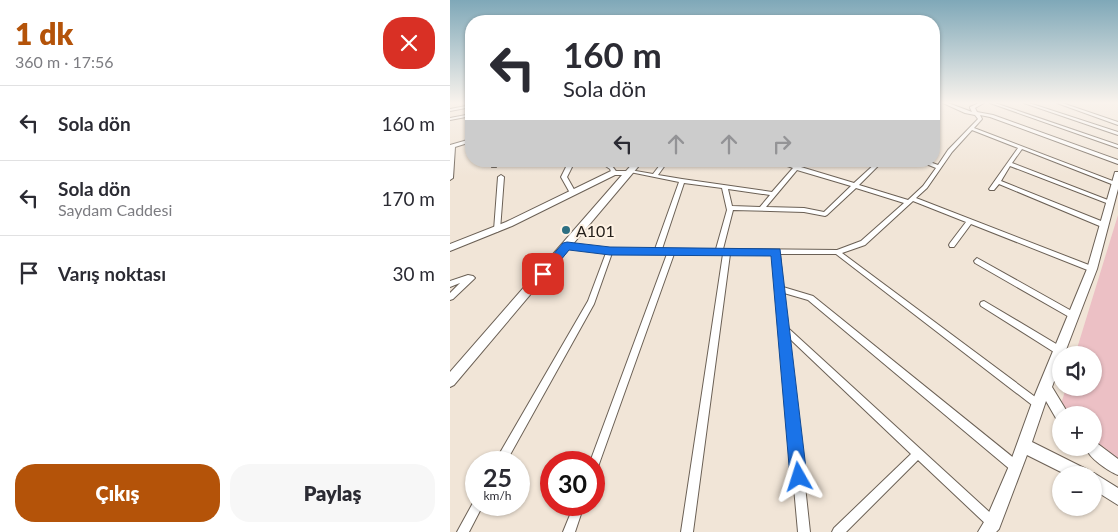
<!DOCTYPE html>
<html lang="tr">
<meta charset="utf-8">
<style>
:root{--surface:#fff;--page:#f7f7f7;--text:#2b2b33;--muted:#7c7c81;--line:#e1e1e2;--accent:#b45309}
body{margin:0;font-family:Lato,sans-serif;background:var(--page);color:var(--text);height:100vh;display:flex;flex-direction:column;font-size:19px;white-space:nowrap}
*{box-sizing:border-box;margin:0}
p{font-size:16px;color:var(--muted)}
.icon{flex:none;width:28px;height:28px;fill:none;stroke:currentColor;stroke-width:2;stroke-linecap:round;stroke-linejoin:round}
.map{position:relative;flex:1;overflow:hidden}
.panel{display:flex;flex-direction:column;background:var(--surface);width:450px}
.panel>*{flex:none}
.hud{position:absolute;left:15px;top:15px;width:475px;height:152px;border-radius:20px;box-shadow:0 1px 4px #0004;background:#fff;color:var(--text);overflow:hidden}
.tools{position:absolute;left:602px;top:346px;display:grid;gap:10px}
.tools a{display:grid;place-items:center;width:50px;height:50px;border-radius:50%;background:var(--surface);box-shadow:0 1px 4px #0004;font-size:25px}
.speed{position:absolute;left:15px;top:451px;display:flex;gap:10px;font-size:25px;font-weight:700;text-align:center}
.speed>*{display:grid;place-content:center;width:65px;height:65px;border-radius:50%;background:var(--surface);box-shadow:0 1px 4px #0004;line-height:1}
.speed small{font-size:12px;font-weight:400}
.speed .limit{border:8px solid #d22;background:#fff;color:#111}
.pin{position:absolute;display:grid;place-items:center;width:42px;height:42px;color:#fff;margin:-21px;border-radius:10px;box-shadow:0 2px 8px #0006}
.me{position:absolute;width:55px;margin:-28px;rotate:354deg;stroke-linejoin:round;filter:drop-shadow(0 0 4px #0008)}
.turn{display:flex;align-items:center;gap:18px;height:105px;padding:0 15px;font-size:22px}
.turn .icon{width:65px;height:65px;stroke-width:2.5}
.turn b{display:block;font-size:35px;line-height:42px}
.lanes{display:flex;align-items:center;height:48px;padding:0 15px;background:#0003;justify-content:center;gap:25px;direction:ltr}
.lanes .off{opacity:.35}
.round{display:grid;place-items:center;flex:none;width:52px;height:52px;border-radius:20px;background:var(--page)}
.summary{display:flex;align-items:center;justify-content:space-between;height:85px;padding:0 15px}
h1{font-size:30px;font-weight:800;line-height:38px;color:var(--accent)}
.button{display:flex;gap:10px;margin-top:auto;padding:10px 15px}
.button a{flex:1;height:58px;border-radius:20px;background:var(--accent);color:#fff;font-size:20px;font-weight:800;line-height:58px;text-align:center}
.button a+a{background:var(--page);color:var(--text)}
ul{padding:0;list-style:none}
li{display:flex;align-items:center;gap:15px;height:75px;padding:0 15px;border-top:1px solid var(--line)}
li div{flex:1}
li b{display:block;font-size:19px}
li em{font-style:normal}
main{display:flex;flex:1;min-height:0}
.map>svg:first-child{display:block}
.green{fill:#ecc0c5}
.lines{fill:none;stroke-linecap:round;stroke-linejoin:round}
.minor-casing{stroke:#6b6055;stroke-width:2}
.secondary-casing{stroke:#6b6055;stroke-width:2}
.minor{fill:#fff;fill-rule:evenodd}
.secondary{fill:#fff;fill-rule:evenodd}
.route{fill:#1a73e8;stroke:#114b97}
.poi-dot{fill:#2d6f82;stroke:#fef2e4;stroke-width:2}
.labels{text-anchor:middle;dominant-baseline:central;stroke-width:4;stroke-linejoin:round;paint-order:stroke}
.poi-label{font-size:16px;fill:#25201b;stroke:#fef2e4;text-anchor:start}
</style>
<main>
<section class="panel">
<div class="summary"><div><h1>1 dk</h1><p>360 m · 17:56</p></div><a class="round" style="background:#d93025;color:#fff"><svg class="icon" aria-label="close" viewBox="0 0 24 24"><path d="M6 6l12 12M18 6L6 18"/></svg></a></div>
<ul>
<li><svg class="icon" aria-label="left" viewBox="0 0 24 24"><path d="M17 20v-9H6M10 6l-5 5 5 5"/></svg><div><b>Sola dön</b></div><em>160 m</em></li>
<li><svg class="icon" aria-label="left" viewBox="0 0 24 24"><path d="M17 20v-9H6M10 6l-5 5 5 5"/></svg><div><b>Sola dön</b><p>Saydam Caddesi</p></div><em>170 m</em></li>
<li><svg class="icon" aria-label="arrive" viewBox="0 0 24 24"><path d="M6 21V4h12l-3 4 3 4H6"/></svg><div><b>Varış noktası</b></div><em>30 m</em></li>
</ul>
<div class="button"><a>Çıkış</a><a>Paylaş</a></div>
</section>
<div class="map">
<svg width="668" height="532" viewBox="0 0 668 532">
<rect width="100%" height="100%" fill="#f1e5d7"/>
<path class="green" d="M668,215V459L644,442V415H618L611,404L616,388H644V355H625Z"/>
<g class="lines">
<defs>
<path id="minor" d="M493,103H498L522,112L520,108V107L529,103H534L525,108L527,112L543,115L668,160V164L540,117L530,115L532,119L524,128L668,183V185H664L572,149L562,163L663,202L664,203L663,204H659L560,166L551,181L656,223L657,225L656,227H652L549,184L544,190H540L539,189L568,148L522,130L502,152L477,188L466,198L644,267L645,269L644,271H640L521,224L504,247H500L499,245L500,243L516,222L463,201L415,245L392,253L592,402L594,405L592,408L589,410L586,408L386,254H330L333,287L363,296L570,463L571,467L570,471L566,472L562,471L358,300L334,293L337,327L547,519L548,523L547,527L543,528L539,527L468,460L396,532H382L384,528L461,454L339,338L360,532H348L323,254H280L243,532H231L273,254H224L149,464L148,468L144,469V462H140L217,254L162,253L144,304L56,462H46L47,458L138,301L156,253L117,248H115L114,246L115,244H117L160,249H205L229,182L180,172V170L203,174L213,161H218L208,175L232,179L322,192L343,168L323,161H331L404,183L428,161H433L409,185L458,200L473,186L486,168L469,161H477L488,165L498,150L528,119L525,115L515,113ZM347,170L401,186L374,212L354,208L316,207ZM234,183L272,188L277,210L266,249H212ZM406,188L454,203L411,241L387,250L273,249L283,210L354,212L375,216L377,215ZM278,189L320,195L310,207L282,206Z
M540,103H545L668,145V148Z
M574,103H579L668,132V135Z
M607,103H612L668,122V125Z
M21,105V107L0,111V109Z
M21,114V116L0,120V118Z
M21,139V142L5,147L3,178L0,180V145Z
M41,161H47L46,167H42Z
M148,161C156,161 163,165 167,173L164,175L162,174L160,169Z
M119,165L122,167L117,177L126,193L123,195L120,193L111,177L116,167Z
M51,175L54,177L50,230L47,232L44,230L48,177Z
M527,258L627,314L628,316L627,318L624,319L621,318L525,263L524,261Z
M18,275L23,276L25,278L23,280L3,299L0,300V293L10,283L0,287V281Z
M534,301L613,348L614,351L613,354L610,355L607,354L531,306L530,304L531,302Z
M26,500V505H33L19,532H7L24,501Z
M124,505H134L125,532H113Z"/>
<path id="secondary" d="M185,161H193L4,385L0,387V372L172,175H165L62,226L0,251V244L56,222L161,171H176Z
M665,172H668V189L647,269L614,355H611V362L602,387L619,415H611V421L607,420L596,401L582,442L638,470L640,475L644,473L668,488V505L644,490V475H617L577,455L549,529L546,532H528L537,517L559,466L584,397L637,269Z
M644,441L668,459V475C658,471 639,458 636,448H644Z"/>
</defs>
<use href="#minor" class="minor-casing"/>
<use href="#secondary" class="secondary-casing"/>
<use href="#minor" class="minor"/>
<use href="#secondary" class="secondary"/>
</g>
<linearGradient id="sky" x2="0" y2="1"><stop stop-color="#7fa8b8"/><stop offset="0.58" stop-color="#f9f3ed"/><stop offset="1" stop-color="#f9f3ed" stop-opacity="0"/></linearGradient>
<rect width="668" height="177" fill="url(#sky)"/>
<path class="route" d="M117,242L160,247L330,249L357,477L355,483L349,485L343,483L340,477L321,256L160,255L119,250L97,277H89L87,274L89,271L113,243Z"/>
<circle class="poi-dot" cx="116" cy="230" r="5"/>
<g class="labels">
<g class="poi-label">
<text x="126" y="230">A101</text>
</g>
</g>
</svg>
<div class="tools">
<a><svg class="icon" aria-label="sound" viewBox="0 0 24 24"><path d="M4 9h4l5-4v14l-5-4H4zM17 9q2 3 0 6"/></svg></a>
<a>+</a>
<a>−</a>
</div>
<div class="speed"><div>25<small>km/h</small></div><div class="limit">30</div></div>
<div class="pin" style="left:93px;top:274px;background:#d93025"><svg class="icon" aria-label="arrive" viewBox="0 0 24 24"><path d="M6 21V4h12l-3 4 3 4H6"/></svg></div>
<svg class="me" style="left:349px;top:477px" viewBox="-20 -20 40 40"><path d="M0-17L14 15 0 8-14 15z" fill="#1a73e8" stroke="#fff" stroke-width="4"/></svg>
<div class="hud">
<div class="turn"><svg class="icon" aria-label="left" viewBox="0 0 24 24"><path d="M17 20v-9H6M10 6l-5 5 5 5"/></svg><div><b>160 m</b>Sola dön</div></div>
<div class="lanes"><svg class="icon" aria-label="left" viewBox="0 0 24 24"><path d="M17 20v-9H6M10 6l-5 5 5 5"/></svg><svg class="icon off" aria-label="ahead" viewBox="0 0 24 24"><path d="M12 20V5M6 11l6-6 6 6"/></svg><svg class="icon off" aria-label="ahead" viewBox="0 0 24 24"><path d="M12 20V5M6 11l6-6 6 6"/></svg><svg class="icon off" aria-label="right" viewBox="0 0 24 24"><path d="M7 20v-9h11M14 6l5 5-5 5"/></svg></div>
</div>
</div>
</main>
